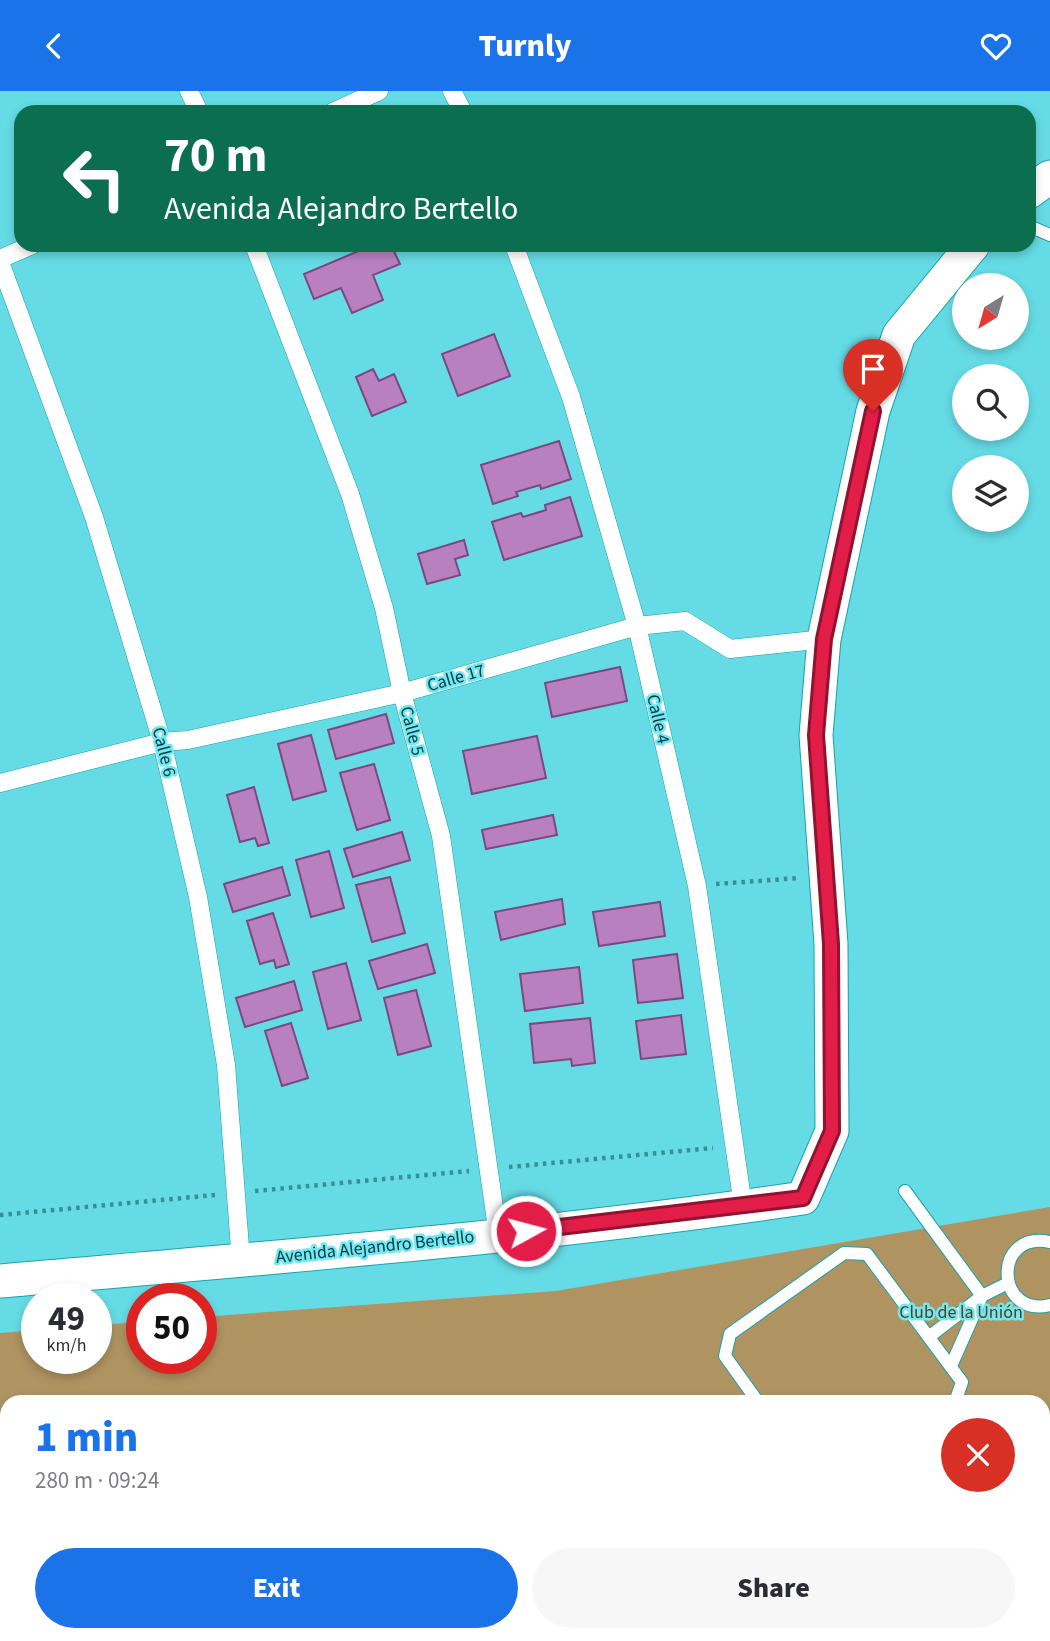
<!DOCTYPE html>
<meta charset="utf-8">
<style>
:root{--surface:#fff;--page:#f7f7f7;--text:#2b2b33;--muted:#7c7c81;--accent:#1a73e8}
body{margin:0;font-family:"Source Sans 3",sans-serif;background:var(--page);color:var(--text);height:100vh;display:flex;flex-direction:column;font-size:26px;white-space:nowrap}
*{box-sizing:border-box;margin:0}
p{font-size:23px;color:var(--muted)}
.icon{flex:none;width:38px;height:38px;fill:none;stroke:currentColor;stroke-width:2;stroke-linecap:round;stroke-linejoin:round}
.map{position:relative;flex:1;overflow:hidden}
.drawer{position:absolute;left:0px;top:1304px;width:1050px;height:247px;display:flex;flex-direction:column;background:var(--surface);border-radius:21px 21px 0 0;box-shadow:0 4px 10px #0003}
.drawer>*{flex:none}
.guide{position:absolute;left:14px;top:14px;width:1022px;height:147px;border-radius:21px;box-shadow:0 4px 10px #0003;background:#0b6e4f;color:#fff;overflow:hidden}
.needle{width:46px;rotate:217deg}
.fabs{position:absolute;left:952px;top:182px;display:grid;gap:14px}
.fabs a{display:grid;place-items:center;width:77px;height:77px;border-radius:50%;background:var(--surface);box-shadow:0 4px 10px #0003;font-size:35px}
.speed{position:absolute;left:21px;top:1192px;display:flex;gap:14px;font-size:35px;font-weight:700;text-align:center}
.speed>*{display:grid;place-content:center;width:91px;height:91px;border-radius:50%;background:var(--surface);box-shadow:0 4px 10px #0003;line-height:1}
.speed small{font-size:18px;font-weight:400}
.speed .limit{border:10px solid #d22;background:#fff;color:#111}
.pin{position:absolute;display:grid;place-items:center;width:60px;height:60px;color:#fff;margin:-72px -30px;border-radius:50% 50% 50% 0;rotate:-45deg;box-shadow:0 0 7px #0007}
.pin .icon{rotate:45deg}
.me{position:absolute;width:77px;margin:-38px;rotate:83deg;stroke-linejoin:round;filter:drop-shadow(0 0 5px #0008)}
.turn{display:flex;align-items:center;gap:24px;height:147px;padding:0 35px;font-size:32px}
.turn .icon{width:91px;height:91px;stroke-width:2.5}
.turn b{display:block;font-size:49px;line-height:60px}
.round{display:grid;place-items:center;flex:none;width:74px;height:74px;border-radius:37px;background:var(--page)}
.overview{display:flex;align-items:center;justify-content:space-between;height:119px;padding:0 35px}
h1{font-size:42px;font-weight:800;line-height:52px;color:var(--accent)}
.primary-button{display:flex;gap:14px;margin-top:auto;padding:14px 35px}
.primary-button a{flex:1;height:80px;border-radius:42px;background:var(--accent);color:#fff;font-size:28px;font-weight:800;line-height:80px;text-align:center}
.primary-button a+a{background:var(--page);color:var(--text)}
header{display:flex;justify-content:space-between;align-items:center;height:91px;padding:0 35px;background:var(--accent);color:#fff;font-size:32px;font-weight:800}
.map>svg:first-child{display:block}
.green{fill:#af9462;fill-rule:evenodd}
.water{fill:#b15b59;stroke:#7c5151;stroke-width:2}
.building{fill:#b980c1;stroke:#7b4882;stroke-width:2}
.lines{fill:none;stroke-linecap:round;stroke-linejoin:round}
.service-casing{stroke:#18a2ab;stroke-width:14}
.pedestrian-casing{stroke:#18a2ab;stroke-width:19}
.secondary-casing{stroke:#18a2ab;stroke-width:35}
.path{stroke:#369097;stroke-width:4.5;stroke-dasharray:3.5 5;stroke-linecap:butt}
.service{stroke:#fff;stroke-width:12}
.pedestrian{stroke:#fff;stroke-width:18}
.secondary{stroke:#fff;stroke-width:33}
.route-casing{stroke:#92132f;stroke-width:18}
.route{stroke:#e11d48;stroke-width:12}
.labels{text-anchor:middle;dominant-baseline:central;stroke-width:5;stroke-linejoin:round;paint-order:stroke}
.street-label{font-size:18px;fill:#023b3f;stroke:#73e8f2}
.park-label{font-size:18px;fill:#54421f;stroke:#73e8f2}
</style>
<header><svg class="icon" aria-label="back" viewBox="0 0 24 24"><path d="M15 5l-7 7 7 7"/></svg>Turnly<svg class="icon" aria-label="heart" viewBox="0 0 24 24"><path d="M12 20l-8-8c-3-5 5-10 8-4 3-6 11-1 8 4z"/></svg></header>
<div class="map">
<svg width="1050" height="1550" viewBox="0 0 1050 1550">
<rect width="100%" height="100%" fill="#65dbe5"/>
<path class="green" d="M1050,1116V1550H0V1242L37,1239V1267H96V1234L142,1231V1267H201V1226L556,1200ZM7,1311H1043V1544H7Z"/>
<path class="water" d="M1050,1349V1428L1043,1434V1397L1046,1392L1043,1389V1354Z"/>
<path class="building" d="M373,154H391L400,173L373,184L383,209L352,222L341,197L314,208L304,183Z
M494,243L510,285L458,305L442,263Z
M373,278L379,290L394,283L406,311L372,325L356,286Z
M559,350L571,388L541,398L540,394L516,401L518,405L493,413L481,374Z
M570,406L582,445L504,469L492,431L521,422L523,426L546,419L545,414Z
M464,449L468,464L455,468L460,484L427,493L418,463Z
M620,576L627,610L552,626L545,592Z
M386,623L394,652L336,668L328,639Z
M311,644L326,700L293,709L278,653Z
M537,645L546,687L472,703L463,660Z
M374,673L390,729L357,739L340,682Z
M254,696L269,752L258,755L255,747L240,751L227,704Z
M553,724L557,744L486,758L482,739Z
M402,741L410,769L353,786L344,758Z
M329,760L344,817L311,826L296,769Z
M282,776L290,804L233,821L224,793Z
M390,786L405,842L372,851L356,794Z
M562,808L565,833L501,849L495,821Z
M660,811L665,845L599,855L593,821Z
M273,822L289,873L276,877L274,869L260,873L247,830Z
M427,853L435,882L378,898L369,870Z
M677,863L683,907L638,912L633,869Z
M346,872L361,929L328,938L313,881Z
M579,876L583,912L525,920L520,883Z
M294,890L302,919L245,936L236,907Z
M416,899L431,955L398,964L384,907Z
M681,924L686,963L641,968L636,930Z
M590,927L595,972L572,975L571,968L534,972L530,933Z
M291,932L308,987L282,995L265,940Z"/>
<g class="lines">
<defs>
<path id="service" d="M1029,135L1050,144
M905,1100L982,1205L951,1275
M1050,1151C991,1139 996,1228 1050,1214
M930,1245L982,1205L1008,1192
M758,1311L725,1265L730,1243L844,1162L867,1163L962,1291L955,1311"/>
<path id="pedestrian" d="M189,0L199,21
M452,0L463,21
M333,21L379,0
M254,154L350,403L384,517L402,602L441,745L498,1144
M514,154L571,306L637,535L697,795L743,1115
M0,168L32,154
M0,171L94,426L162,651L198,806L226,974L241,1170
M0,692L162,651L188,649L402,602L637,535L685,530L730,558L824,548"/>
<path id="secondary" d="M1029,101L1050,86
M0,1190C268,1167 537,1146 803,1107L832,1040L831,853L816,644L824,548L873,320L899,244L973,154"/>
</defs>
<use href="#service" class="service-casing"/>
<use href="#pedestrian" class="pedestrian-casing"/>
<use href="#secondary" class="secondary-casing"/>
<path class="path" d="M716,793L798,787
M509,1076L713,1057
M255,1100L469,1080
M0,1124L215,1104
M0,1394L7,1386
M74,1544L81,1550
M260,1544V1550
M370,1544V1550
M645,1544L646,1550
M9,1550L14,1544
M420,1550L484,1544"/>
<use href="#service" class="service"/>
<use href="#pedestrian" class="pedestrian"/>
<use href="#secondary" class="secondary"/>
</g>
<g class="lines">
<defs>
<path id="route" d="M526,1140L803,1107L832,1040L831,853L816,644L824,548L873,320"/>
</defs>
<use href="#route" class="route-casing"/>
<use href="#route" class="route"/>
</g>
<g class="labels">
<g class="street-label">
<text transform="translate(456 587) rotate(-16)">Calle 17</text>
<text transform="translate(658 628) rotate(77)">Calle 4</text>
<text transform="translate(412 640) rotate(75)">Calle 5</text>
<text transform="translate(164 661) rotate(76)">Calle 6</text>
<text transform="translate(375 1156) rotate(-6)">Avenida Alejandro Bertello</text>
</g>
<g class="park-label">
<text x="961" y="1221">Club de la Unión</text>
</g>
</g>
</svg>
<div class="fabs">
<a><svg class="needle" viewBox="-14 -14 28 28"><path d="M0-13l5 13h-10z" fill="#e53935"/><path d="M0 13l5-13h-10z" fill="#7c7c81"/></svg></a>
<a><svg class="icon" aria-label="search" viewBox="0 0 24 24"><circle cx="10" cy="10" r="6"/><path d="M15 15l6 6"/></svg></a>
<a><svg class="icon" aria-label="layers" viewBox="0 0 24 24"><path d="M12 4l9 5-9 5-9-5zM3 14l9 5 9-5"/></svg></a>
</div>
<div class="speed"><div>49<small>km/h</small></div><div class="limit">50</div></div>
<div class="pin" style="left:873px;top:320px;background:#d93025"><svg class="icon" aria-label="arrive" viewBox="0 0 24 24"><path d="M6 21V4h12l-3 4 3 4H6"/></svg></div>
<svg class="me" style="left:526px;top:1140px" viewBox="-20 -20 40 40"><circle r="17" fill="#e11d48" stroke="#fff" stroke-width="3"/><path d="M0-11L8 9 0 5-8 9z" fill="#fff"/></svg>
<div class="guide">
<div class="turn"><svg class="icon" aria-label="left" viewBox="0 0 24 24"><path d="M17 20v-9H6M10 6l-5 5 5 5"/></svg><div><b>70 m</b>Avenida Alejandro Bertello</div></div>
</div>
<section class="drawer">
<div class="overview"><div><h1>1 min</h1><p>280 m · 09:24</p></div><a class="round" style="background:#d93025;color:#fff"><svg class="icon" aria-label="close" viewBox="0 0 24 24"><path d="M6 6l12 12M18 6L6 18"/></svg></a></div>
<div class="primary-button"><a>Exit</a><a>Share</a></div>
</section>
</div>
